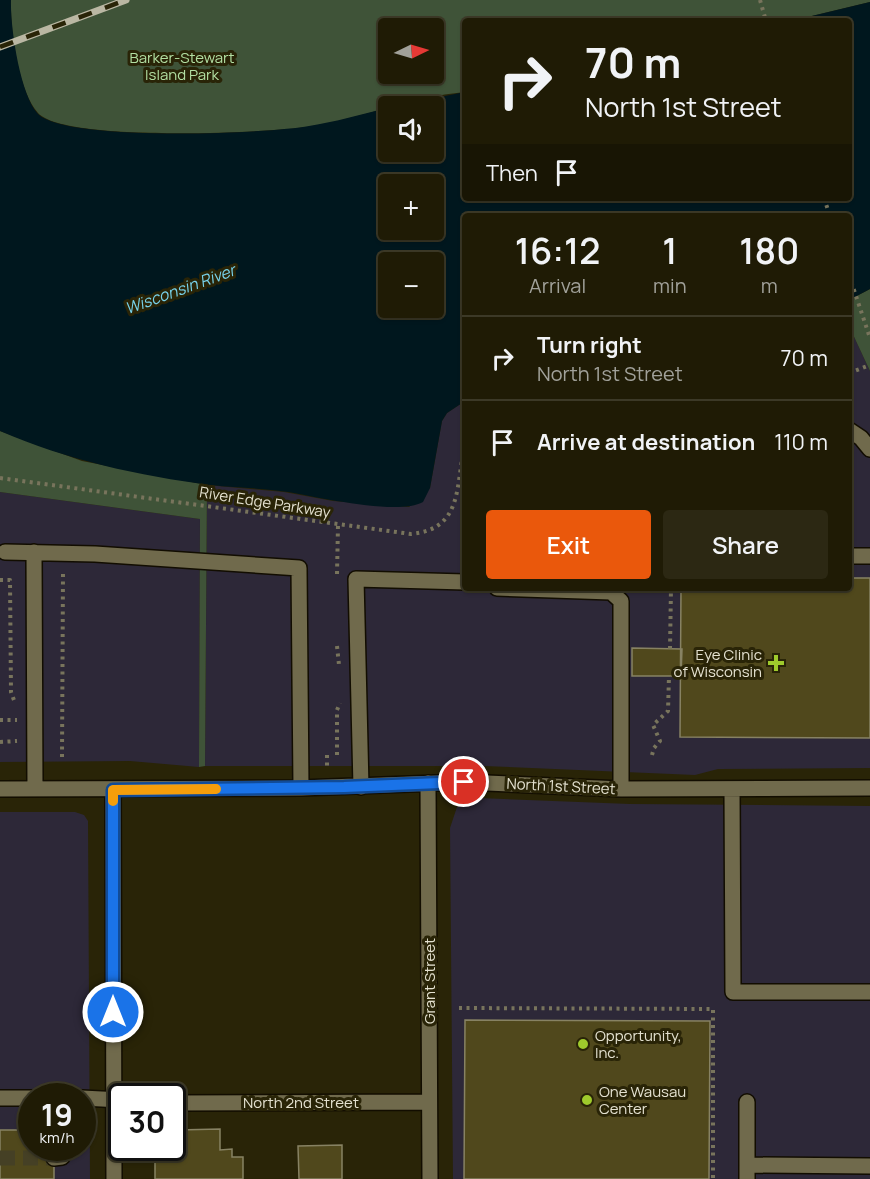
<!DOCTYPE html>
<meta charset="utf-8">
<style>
:root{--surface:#1f1b05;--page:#2c2813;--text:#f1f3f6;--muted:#a1a19a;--line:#3c3927;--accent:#ea580c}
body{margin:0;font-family:Manrope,sans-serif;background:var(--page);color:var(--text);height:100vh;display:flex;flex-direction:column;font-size:22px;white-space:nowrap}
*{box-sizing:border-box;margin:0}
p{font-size:20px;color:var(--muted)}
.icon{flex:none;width:33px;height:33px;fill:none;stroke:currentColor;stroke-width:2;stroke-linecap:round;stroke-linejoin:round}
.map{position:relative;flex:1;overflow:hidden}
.sheet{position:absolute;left:462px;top:213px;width:390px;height:378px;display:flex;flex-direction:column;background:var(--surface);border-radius:6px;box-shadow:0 2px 4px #0004,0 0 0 2px var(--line)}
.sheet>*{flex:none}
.guide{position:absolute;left:462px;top:18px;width:390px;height:183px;border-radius:6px;box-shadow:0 2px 4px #0004,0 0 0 2px var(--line);background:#1f1b05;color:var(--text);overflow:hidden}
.needle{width:39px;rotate:85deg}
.fabs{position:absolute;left:378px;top:18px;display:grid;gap:12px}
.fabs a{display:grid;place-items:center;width:66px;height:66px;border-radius:6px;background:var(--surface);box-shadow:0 2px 4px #0004,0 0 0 2px var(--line);font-size:30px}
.speed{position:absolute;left:18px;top:1083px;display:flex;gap:12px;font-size:30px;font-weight:700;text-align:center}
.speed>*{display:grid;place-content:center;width:78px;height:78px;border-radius:50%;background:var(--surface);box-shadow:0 2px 4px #0004,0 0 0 2px var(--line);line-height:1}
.speed small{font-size:15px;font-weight:400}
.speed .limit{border:3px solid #111;border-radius:9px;background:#fff;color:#111}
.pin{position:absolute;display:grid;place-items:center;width:51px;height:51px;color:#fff;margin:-26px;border:3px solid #fff;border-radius:50%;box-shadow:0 2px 6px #0007}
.me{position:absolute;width:66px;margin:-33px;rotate:0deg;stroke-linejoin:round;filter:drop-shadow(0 0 4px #0008)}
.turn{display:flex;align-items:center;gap:21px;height:126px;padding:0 24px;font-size:27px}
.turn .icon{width:78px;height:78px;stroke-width:2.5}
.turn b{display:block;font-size:42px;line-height:51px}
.then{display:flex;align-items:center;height:57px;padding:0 24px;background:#0003;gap:12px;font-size:22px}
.eta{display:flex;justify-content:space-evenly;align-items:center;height:102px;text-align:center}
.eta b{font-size:36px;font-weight:600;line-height:42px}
.cta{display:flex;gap:12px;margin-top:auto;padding:12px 24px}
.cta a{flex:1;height:69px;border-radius:6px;background:var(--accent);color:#fff;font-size:24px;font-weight:600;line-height:69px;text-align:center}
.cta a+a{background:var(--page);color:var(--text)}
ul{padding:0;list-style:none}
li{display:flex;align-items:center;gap:18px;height:84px;padding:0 24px;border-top:2px solid var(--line)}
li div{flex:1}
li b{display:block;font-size:22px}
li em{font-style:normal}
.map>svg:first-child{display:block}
.commercial{fill:#2d2838;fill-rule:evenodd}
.green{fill:#3f5338;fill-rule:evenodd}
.water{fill:#00171e;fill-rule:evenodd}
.building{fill:#50481c;stroke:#878263;stroke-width:1.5}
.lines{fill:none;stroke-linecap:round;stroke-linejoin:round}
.minor-tunnel{stroke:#454025;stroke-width:15;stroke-dasharray:15 8;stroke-linecap:butt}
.minor-casing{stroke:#120d00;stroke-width:18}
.path{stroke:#78745c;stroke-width:4;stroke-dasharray:3 4.5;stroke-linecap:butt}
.minor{stroke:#706a4c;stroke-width:15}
.rail-casing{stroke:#bab7a3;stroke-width:7}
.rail{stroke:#292407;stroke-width:4.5;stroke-dasharray:14;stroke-linecap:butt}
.route-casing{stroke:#114b97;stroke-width:15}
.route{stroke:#1a73e8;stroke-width:10}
.slow{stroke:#f59e0b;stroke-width:10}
.poi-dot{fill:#9fca2c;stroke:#292407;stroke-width:2}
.labels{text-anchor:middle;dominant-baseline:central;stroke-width:6;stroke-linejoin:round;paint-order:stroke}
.park-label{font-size:15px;fill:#b2dfa2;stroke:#292407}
.street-label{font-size:15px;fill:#e4e1d0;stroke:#292407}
.poi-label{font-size:15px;fill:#e4e1d0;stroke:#292407;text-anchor:start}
.water-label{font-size:16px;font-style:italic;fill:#77d2eb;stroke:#292407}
</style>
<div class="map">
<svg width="870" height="1179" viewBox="0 0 870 1179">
<rect width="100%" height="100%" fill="#292407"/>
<path class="commercial" d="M849,326L870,371V768L718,769L695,775L484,766H205L207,485L284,492L333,501L409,507L430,488L442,421L447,413L465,401V588H849Z
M0,492L200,519L199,767L130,761L0,762Z
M479,798L630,804L870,806V1179H453L450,828L457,807Z
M0,812H75L84,815L88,821L90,1179H0ZM32,1096H82V1148H32Z"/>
<path class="green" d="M11,0H870V2L791,21H465V92C410,97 362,119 307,127C264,133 64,142 38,113C18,91 10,29 11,0ZM388,28H434V74H388Z
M870,289V371L849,326V300Z
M0,431L82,461L207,485L205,766L199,767L200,519L0,492Z"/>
<path class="water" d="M0,0H11C10,26 20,95 38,114C66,142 266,134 309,126C335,122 362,114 388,108V152H434V106H395L465,92V198H849V21H791L870,2V289L849,300V216H465V401L447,413L442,421L430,488L423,502C398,516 318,497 288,492C263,488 237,488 211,485C139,476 67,460 0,431ZM388,184H434V230H388ZM388,262H434V308H388Z"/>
<path class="building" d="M849,578H870V738L680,737L681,588H849Z
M632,648L682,649L681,676H632Z
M465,1020L710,1021L709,1179H464Z
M220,1129V1150L232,1149V1157H243V1179H155V1157H161L160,1150H177V1130Z
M0,1130H32V1148H54V1179H0Z
M342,1145V1179H299L298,1146Z"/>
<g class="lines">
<path class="minor-tunnel" d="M0,1158H54"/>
<defs>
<path id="minor" d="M849,430L861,438L870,449
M5,552L95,554L299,568L301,788
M34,552L35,789
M849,556H870
M497,588L611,592L621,601V789
M428,783L430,1179
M361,787L356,579L465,582
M0,789L301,788L464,782L621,789L870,788
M732,789L733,992H870
M113,790L114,1179
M0,1098H32
M82,1098L121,1100
M172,1103L429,1102
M54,1158L62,1157
M747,1165L870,1166
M747,1179V1102"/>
</defs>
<use href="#minor" class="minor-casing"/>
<path class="path" d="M760,0L766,21
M824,198L830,216
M849,275L870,338
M849,373L870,365
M0,478L411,534C464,529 455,485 465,445
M337,574L338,525
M0,580H10L11,692L15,703
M337,646L339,665
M670,649L671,588
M0,720H17
M0,742L17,741
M327,755V770
M337,755V710L340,703
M652,755L654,748L660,741L653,725L668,711L669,676
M62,757L63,572
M459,1008L713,1009V1179"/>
<use href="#minor" class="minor"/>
<defs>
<path id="rail" d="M0,47L126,0"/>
</defs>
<use href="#rail" class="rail-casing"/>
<use href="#rail" class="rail"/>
</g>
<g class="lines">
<defs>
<path id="route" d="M113,1012V790L344,787L464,782"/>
</defs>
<use href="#route" class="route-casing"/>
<use href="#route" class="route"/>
<path class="slow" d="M113,801V790L216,789"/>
</g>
<g class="poi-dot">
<path d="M773 654h6v6h6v6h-6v6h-6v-6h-6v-6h6z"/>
<circle cx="583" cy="1044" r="6"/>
<circle cx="587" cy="1100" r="6"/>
</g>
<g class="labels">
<g class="park-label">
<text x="182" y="57">Barker-Stewart<tspan x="182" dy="17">Island Park</tspan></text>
</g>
<g class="street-label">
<text transform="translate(265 502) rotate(9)">River Edge Parkway</text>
<text transform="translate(561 786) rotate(3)">North 1st Street</text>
<text transform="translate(429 981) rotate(-90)">Grant Street</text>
<text x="301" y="1102">North 2nd Street</text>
</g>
<g class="poi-label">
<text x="762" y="654" text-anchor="end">Eye Clinic<tspan x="762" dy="17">of Wisconsin</tspan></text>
<text x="595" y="1035">Opportunity,<tspan x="595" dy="17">Inc.</tspan></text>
<text x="599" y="1091">One Wausau<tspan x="599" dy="17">Center</tspan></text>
</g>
<g class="water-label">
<text transform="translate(180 289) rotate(-20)">Wisconsin River</text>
</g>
</g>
</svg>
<div class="fabs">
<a><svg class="needle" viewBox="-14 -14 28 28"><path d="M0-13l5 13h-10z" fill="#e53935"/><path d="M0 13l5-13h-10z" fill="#a1a19a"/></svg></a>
<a><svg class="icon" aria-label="sound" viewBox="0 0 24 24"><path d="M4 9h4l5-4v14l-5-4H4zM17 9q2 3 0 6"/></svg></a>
<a>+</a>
<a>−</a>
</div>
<div class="speed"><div>19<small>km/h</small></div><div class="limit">30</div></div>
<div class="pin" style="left:464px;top:782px;background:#d93025"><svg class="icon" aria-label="arrive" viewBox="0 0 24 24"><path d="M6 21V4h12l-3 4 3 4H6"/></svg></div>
<svg class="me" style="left:113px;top:1012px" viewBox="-20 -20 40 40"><circle r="17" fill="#1a73e8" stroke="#fff" stroke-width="3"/><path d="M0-11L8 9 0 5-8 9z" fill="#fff"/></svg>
<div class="guide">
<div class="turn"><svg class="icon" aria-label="right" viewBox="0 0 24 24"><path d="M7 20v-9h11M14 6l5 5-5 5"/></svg><div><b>70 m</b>North 1st Street</div></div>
<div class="then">Then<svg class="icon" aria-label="arrive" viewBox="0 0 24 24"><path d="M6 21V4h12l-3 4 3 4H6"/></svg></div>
</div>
<section class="sheet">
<div class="eta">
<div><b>16:12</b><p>Arrival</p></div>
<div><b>1</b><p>min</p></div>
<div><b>180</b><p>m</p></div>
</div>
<ul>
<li><svg class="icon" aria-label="right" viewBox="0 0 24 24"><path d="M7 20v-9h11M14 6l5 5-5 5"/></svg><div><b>Turn right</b><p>North 1st Street</p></div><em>70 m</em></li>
<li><svg class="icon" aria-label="arrive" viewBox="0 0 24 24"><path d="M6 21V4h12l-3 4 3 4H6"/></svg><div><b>Arrive at destination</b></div><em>110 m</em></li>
</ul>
<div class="cta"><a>Exit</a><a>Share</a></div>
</section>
</div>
